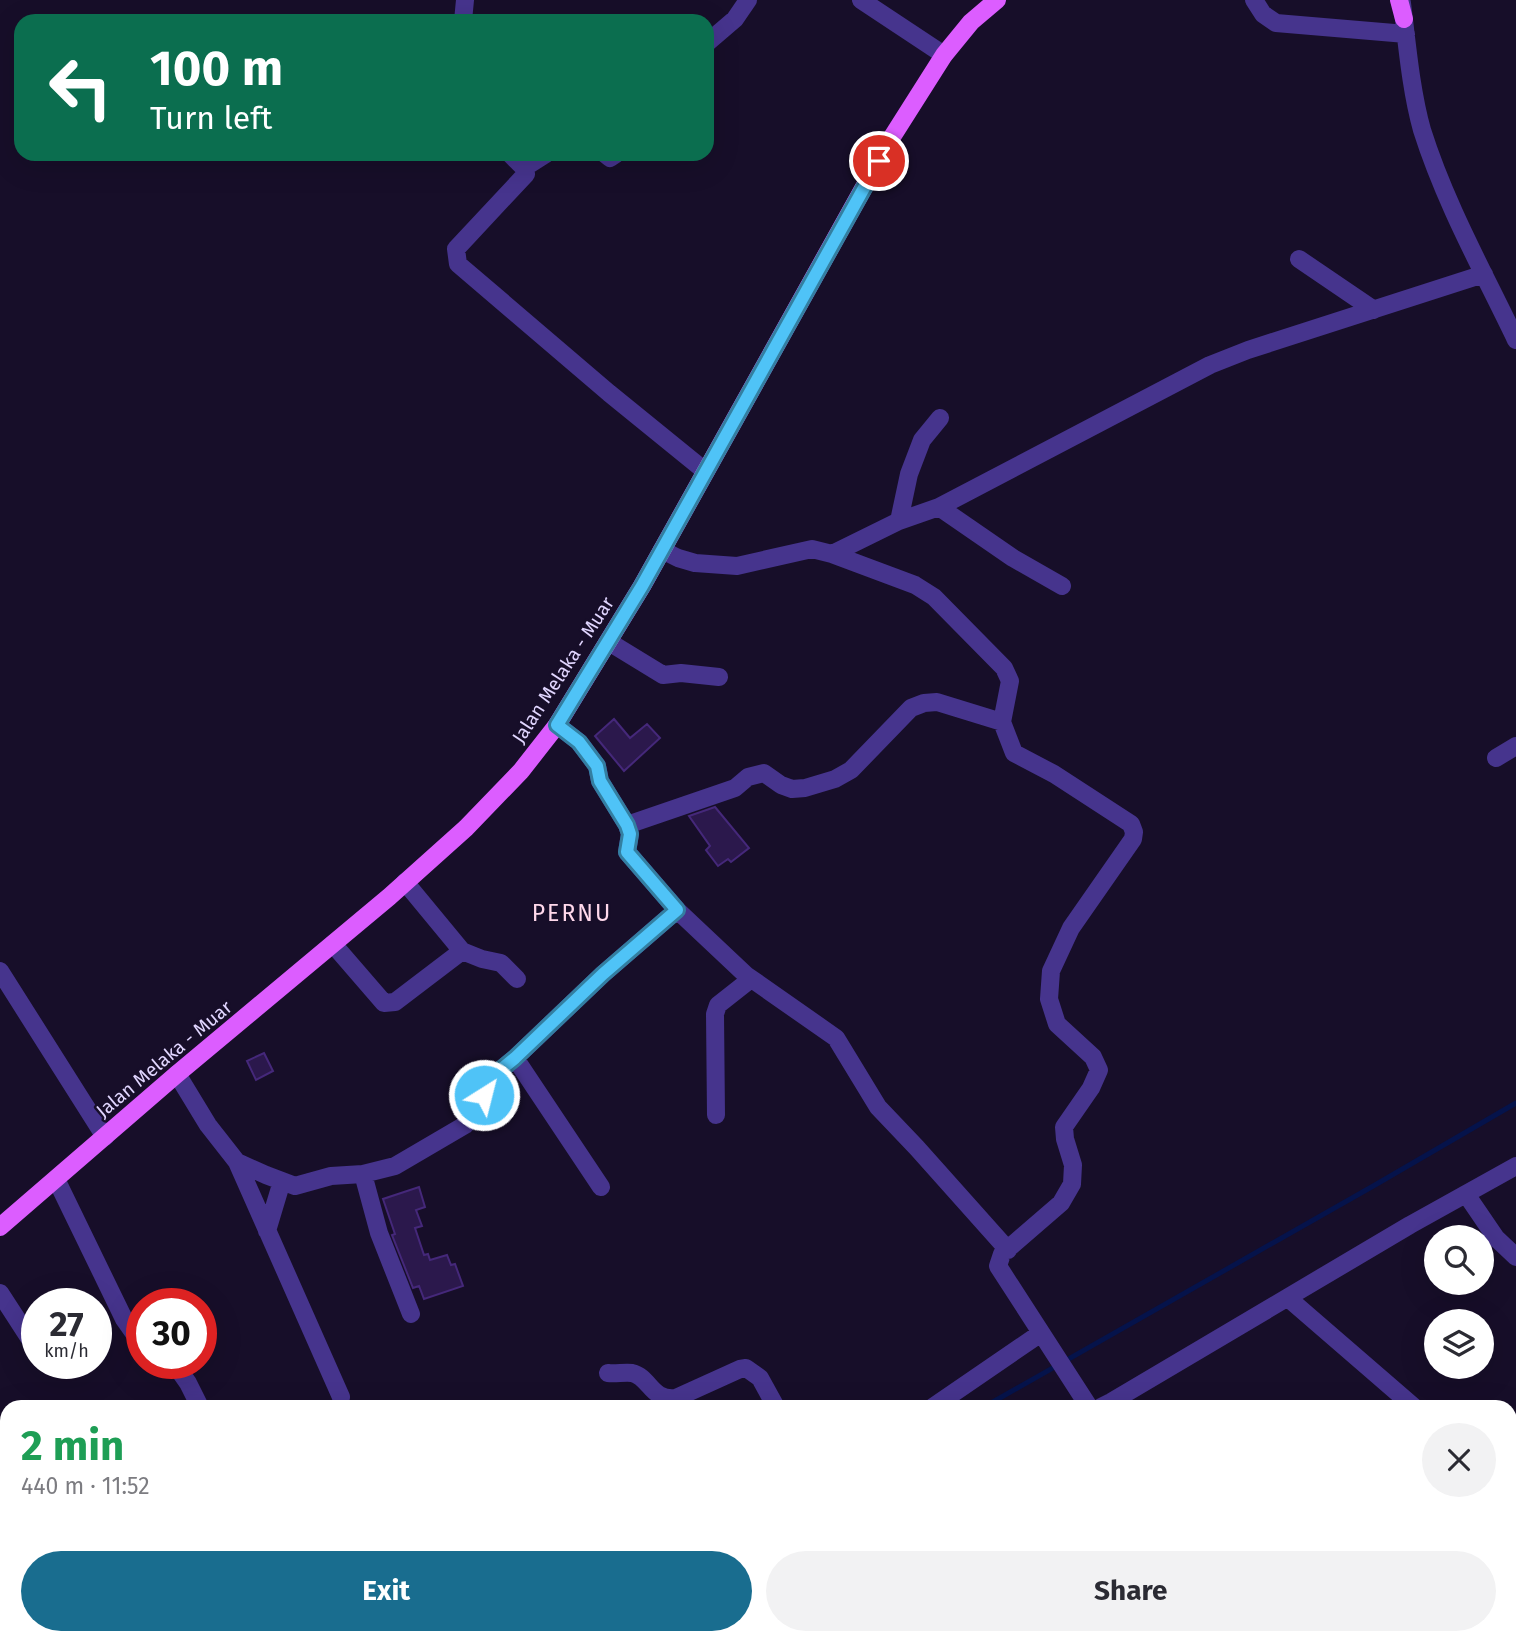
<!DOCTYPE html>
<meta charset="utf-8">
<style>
:root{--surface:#fff;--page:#f2f2f3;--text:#2b2b33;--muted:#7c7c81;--accent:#196d8f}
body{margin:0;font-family:"Fira Sans",sans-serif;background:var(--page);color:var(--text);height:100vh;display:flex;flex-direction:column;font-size:26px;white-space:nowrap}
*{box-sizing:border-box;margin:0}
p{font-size:23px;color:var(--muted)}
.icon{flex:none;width:38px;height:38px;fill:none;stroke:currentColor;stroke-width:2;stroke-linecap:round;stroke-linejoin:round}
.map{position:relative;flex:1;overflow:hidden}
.details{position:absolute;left:0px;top:1400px;width:1517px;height:245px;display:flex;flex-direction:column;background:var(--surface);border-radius:21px 21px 0 0;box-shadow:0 7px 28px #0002}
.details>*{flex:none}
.guide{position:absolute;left:14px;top:14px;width:700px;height:147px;border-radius:21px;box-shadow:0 7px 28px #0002;background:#0b6e4f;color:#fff;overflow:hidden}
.buttons{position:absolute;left:1424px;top:1225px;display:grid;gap:14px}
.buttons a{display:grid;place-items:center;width:70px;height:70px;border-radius:50%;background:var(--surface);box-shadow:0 7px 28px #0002;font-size:35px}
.speed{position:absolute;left:21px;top:1288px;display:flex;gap:14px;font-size:35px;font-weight:700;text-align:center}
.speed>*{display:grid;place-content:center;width:91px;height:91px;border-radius:50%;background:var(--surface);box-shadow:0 7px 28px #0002;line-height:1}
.speed small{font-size:18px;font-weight:400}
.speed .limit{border:10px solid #d22;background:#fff;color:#111}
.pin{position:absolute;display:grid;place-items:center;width:60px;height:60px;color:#fff;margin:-30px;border:4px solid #fff;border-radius:50%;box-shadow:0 2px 7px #0007}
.me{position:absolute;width:77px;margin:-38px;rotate:36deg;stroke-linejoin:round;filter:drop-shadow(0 0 5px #0008)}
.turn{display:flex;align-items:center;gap:24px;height:147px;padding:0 21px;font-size:32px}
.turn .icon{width:91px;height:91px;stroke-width:2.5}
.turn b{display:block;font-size:49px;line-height:60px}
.round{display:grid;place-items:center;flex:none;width:74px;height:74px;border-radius:37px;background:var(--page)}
.head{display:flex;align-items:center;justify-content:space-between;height:119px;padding:0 21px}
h1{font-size:42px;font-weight:700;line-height:52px;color:#1e9e55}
.button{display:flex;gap:14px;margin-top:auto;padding:14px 21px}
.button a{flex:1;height:80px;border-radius:42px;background:var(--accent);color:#fff;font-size:28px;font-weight:700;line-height:80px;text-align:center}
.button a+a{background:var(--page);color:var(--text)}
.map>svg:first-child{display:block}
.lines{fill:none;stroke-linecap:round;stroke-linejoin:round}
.stream{stroke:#05134b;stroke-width:5}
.building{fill:#2b184c;stroke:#45287a;stroke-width:2}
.minor{stroke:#46348d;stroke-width:18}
.major{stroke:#dc5dff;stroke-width:18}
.route-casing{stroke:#337fa1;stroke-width:18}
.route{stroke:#4fc3f7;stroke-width:12}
.labels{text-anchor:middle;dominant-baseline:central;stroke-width:5;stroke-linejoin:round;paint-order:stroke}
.street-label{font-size:19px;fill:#e1d6ff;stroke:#170e29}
.quarter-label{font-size:23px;letter-spacing:2px;fill:#ffd8eb;stroke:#170e29}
</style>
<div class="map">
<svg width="1516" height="1645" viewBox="0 0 1516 1645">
<rect width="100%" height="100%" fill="#170e29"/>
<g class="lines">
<path class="stream" d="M984,1407L1375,1185L1516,1103
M604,1645L614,1638"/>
</g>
<path class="building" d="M614,719L630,738L647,724L660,738L624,771L595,736Z
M715,807L749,848L731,862L728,859L718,866L706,850L710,846L689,816Z
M264,1053L273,1071L256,1080L247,1061Z
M419,1187L425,1207L416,1210L422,1226L415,1228L424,1255L428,1254L430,1260L447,1255L451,1265L455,1264L463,1286L424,1299L419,1286L413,1288L392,1235L395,1234L383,1199Z"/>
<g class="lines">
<path class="minor" d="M861,0L944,55
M1254,0L1263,14L1276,23L1406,34
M1402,3C1407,44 1411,91 1422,130C1445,203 1483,271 1516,340
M463,21L465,0
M707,43L735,19L748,0
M510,154L524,168L526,174L456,249L458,264L609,393L705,471
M605,154L610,158L616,154
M524,168L546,154
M1299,259L1374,310
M939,507L1013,558L1062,586
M899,521L909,474L922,440L940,418
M662,550L678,558L695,563L737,566L812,549L832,554L915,585L934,597L1004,668L1010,681L1002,722L1014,753L1054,774L1131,824L1134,832L1133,839L1071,928L1051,971L1049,999L1057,1024L1093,1057L1099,1070L1091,1088L1064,1127L1065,1139L1073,1165L1072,1184L1061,1203L1002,1254L998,1266L1089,1407
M832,554L899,521L939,507L1210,365L1248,350L1484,274
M609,642L663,675L681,673L719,677
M557,725L579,742L597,766L600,781L627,825L630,834L627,852L677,910L746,975L836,1038L878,1107L917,1148L1008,1250
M1496,758L1516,746
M627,825L735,788L748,777L764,773L781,785L792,789L805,788L835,779L851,770L911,708L924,703L937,702L1002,722
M333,944L384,1003L395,1002L462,951L405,882
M462,951L482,959L501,963L517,979
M0,971L105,1137
M515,1058L601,1187
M177,1074L208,1125L237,1162L266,1175L295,1186L331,1176L363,1174L395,1166L465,1125L480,1109L487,1081L515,1058L603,974L677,910
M716,1115L715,1014L718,1005L751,979
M237,1162L341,1397
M363,1174L379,1233L411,1314
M56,1179L124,1319L136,1336L142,1341
M1466,1194L1496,1238L1516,1257
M267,1231L282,1181
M0,1293L37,1350
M1288,1298L1414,1407
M174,1363L188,1383L200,1407
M608,1373C615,1374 625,1372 632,1373C650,1377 651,1401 676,1398L740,1369L746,1368L760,1378L776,1407
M933,1407L1041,1333
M1101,1407L1111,1402L1410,1225L1516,1166
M1269,1638L1274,1645
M698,1645L707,1638"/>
<path class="major" d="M1399,0L1404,19
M0,1227L177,1074L389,897L466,828L521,771L557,725L642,586L892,137L944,55L971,22L997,0"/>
</g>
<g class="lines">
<defs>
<path id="route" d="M484,1095L487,1081L515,1058L603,974L677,910L627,852L630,834L627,825L600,781L597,766L579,742L557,725L642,586L879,161"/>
</defs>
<use href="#route" class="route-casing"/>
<use href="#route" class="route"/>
</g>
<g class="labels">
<g class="street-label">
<text transform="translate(563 670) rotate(-57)">Jalan Melaka - Muar</text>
<text transform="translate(164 1059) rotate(-40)">Jalan Melaka - Muar</text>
</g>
<g class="quarter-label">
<text x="572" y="913">PERNU</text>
</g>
</g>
</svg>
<div class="buttons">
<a><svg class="icon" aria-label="search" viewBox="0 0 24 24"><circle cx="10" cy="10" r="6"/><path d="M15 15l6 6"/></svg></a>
<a><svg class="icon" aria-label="layers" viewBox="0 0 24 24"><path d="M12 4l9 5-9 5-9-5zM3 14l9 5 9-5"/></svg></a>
</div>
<div class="speed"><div>27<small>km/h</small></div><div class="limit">30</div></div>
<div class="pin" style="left:879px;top:161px;background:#d93025"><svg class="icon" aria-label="arrive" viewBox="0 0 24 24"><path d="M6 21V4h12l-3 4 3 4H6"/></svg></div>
<svg class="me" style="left:484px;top:1095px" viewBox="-20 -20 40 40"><circle r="17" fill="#4fc3f7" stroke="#fff" stroke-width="3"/><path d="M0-11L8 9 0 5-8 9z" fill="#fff"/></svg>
<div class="guide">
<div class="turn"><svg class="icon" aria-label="left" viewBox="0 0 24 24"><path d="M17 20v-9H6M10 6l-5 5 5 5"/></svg><div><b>100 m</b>Turn left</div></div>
</div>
<section class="details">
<div class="head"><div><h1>2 min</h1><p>440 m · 11:52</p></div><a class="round"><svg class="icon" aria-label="close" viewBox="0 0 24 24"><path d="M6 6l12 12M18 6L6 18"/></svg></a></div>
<div class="button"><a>Exit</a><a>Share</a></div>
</section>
</div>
